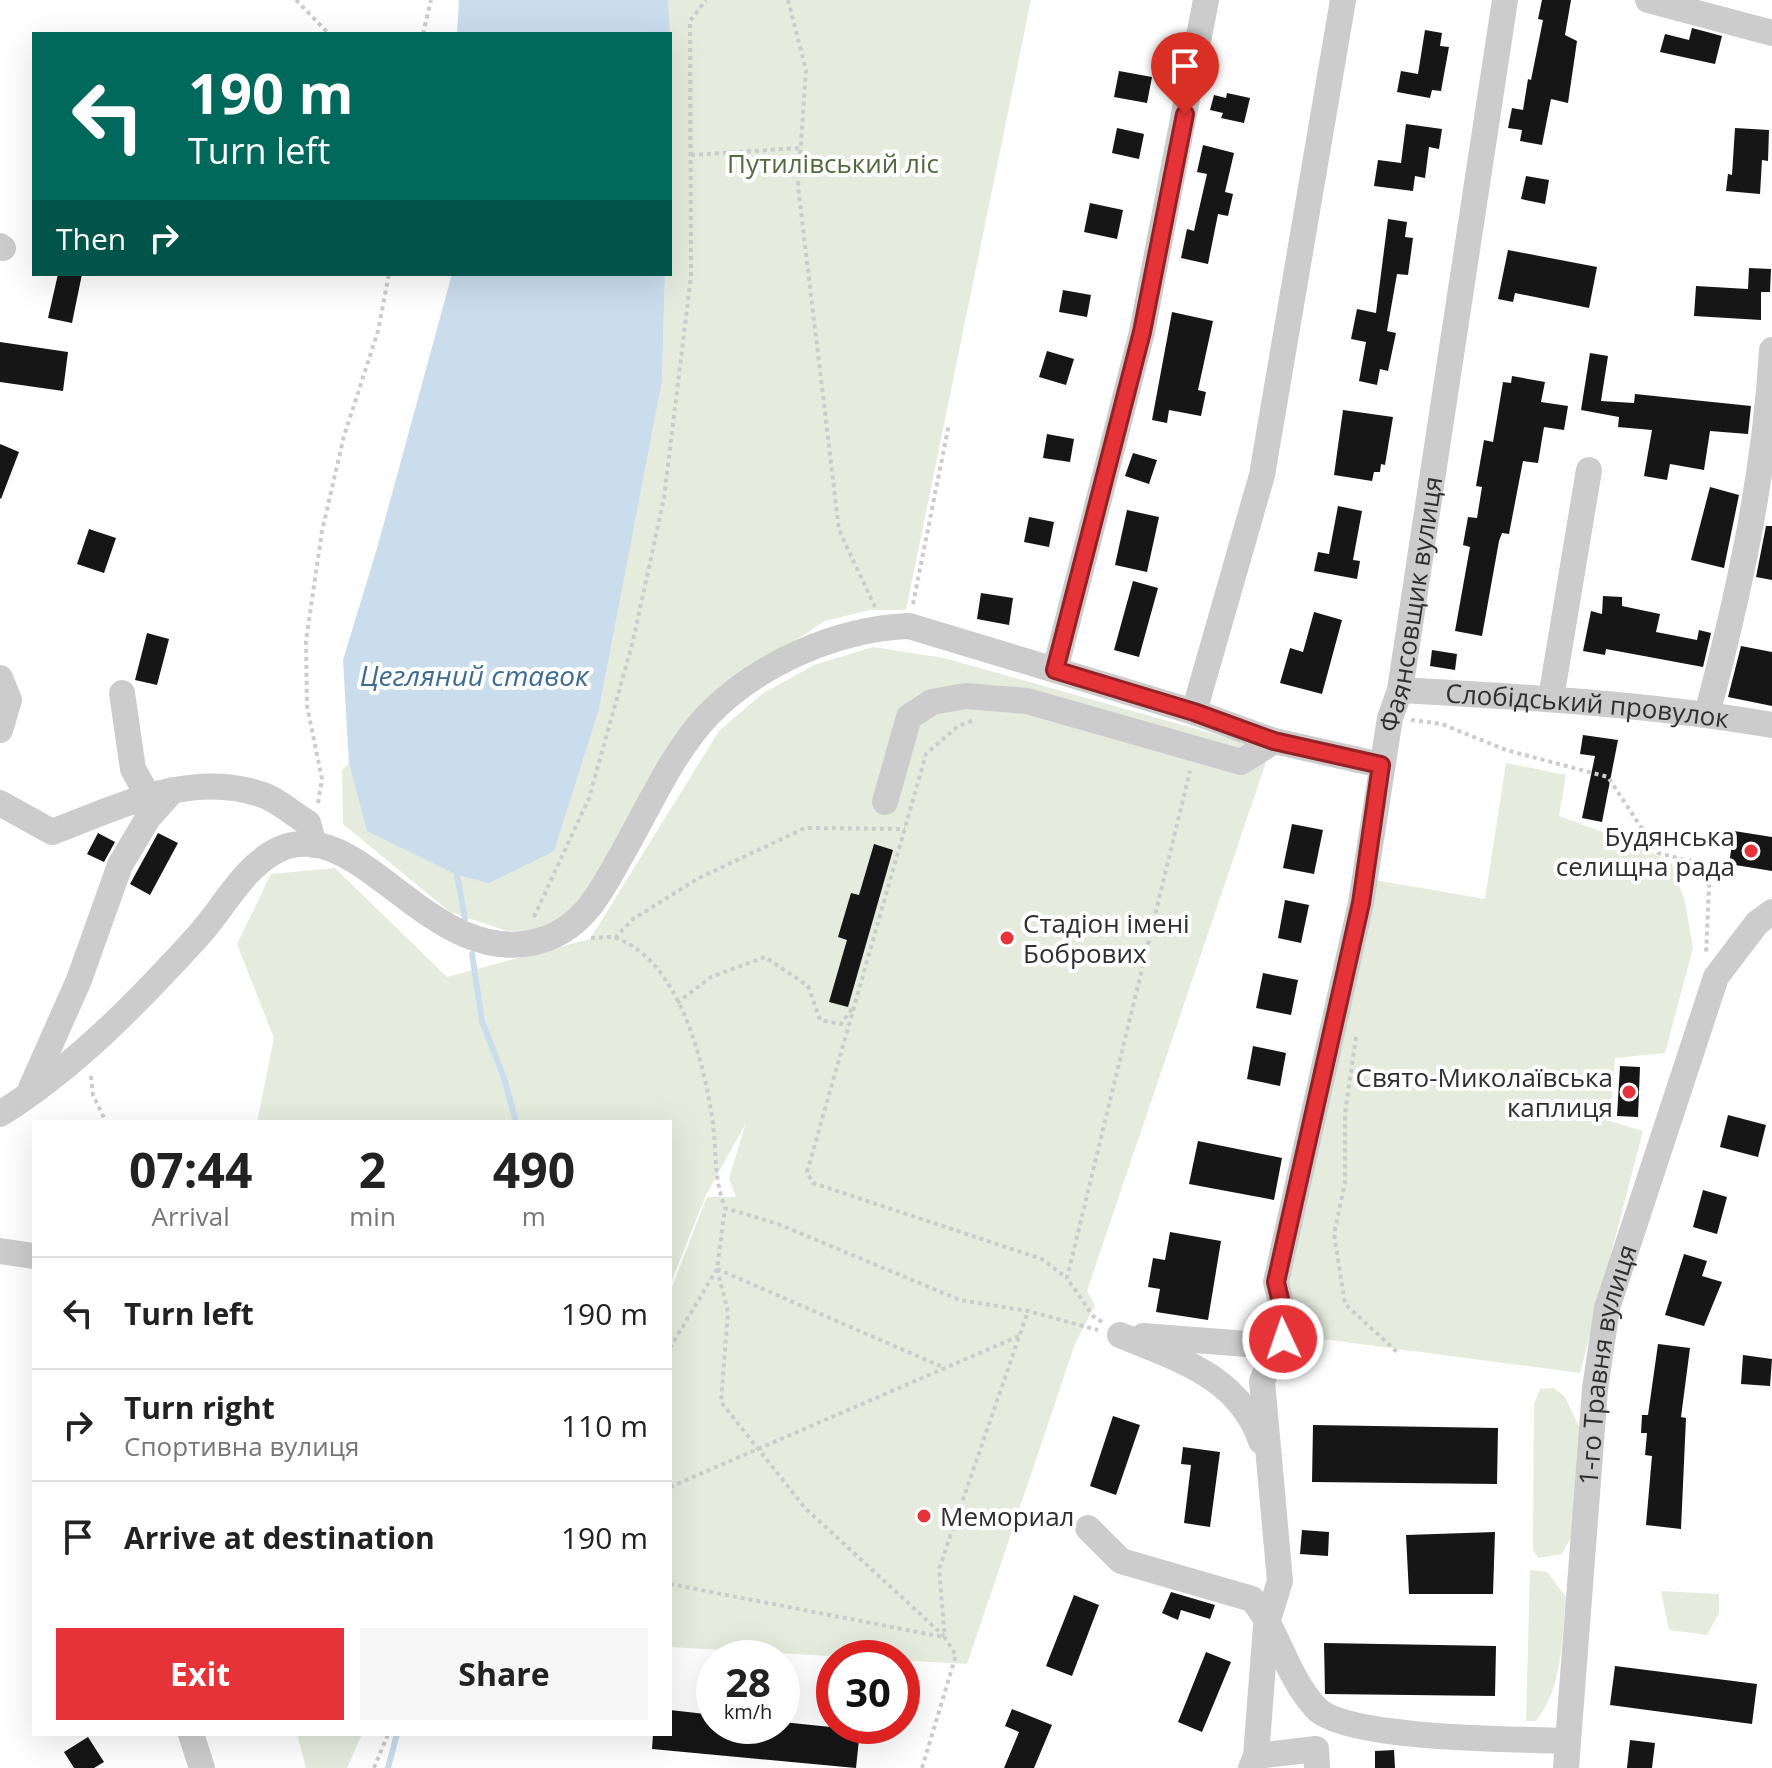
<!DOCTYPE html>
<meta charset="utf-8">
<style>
:root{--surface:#fff;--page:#f6f6f6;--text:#222;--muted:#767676;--line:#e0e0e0;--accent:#e53337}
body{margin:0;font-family:"Open Sans",sans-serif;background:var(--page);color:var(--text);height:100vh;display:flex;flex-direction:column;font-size:30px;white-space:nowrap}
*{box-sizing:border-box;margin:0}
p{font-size:26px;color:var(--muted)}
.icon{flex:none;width:44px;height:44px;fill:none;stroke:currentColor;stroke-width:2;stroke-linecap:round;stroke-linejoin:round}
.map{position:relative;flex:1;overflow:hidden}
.side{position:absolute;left:32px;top:1120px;width:640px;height:616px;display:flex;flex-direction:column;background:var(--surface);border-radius:0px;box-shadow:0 8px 32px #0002}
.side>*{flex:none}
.hud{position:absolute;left:32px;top:32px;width:640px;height:244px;border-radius:0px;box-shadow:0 8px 32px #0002;background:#00695c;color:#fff;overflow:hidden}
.speed{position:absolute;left:696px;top:1640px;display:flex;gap:16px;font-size:40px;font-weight:700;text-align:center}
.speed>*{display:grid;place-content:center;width:104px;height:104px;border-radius:50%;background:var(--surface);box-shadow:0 8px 32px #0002;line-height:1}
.speed small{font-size:20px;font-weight:400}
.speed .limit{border:12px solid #d22;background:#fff;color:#111}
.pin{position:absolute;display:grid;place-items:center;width:68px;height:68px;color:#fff;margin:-82px -34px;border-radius:50% 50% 50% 0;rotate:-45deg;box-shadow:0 0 8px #0007}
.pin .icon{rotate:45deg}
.me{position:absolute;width:88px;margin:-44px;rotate:357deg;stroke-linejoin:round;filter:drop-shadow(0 0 6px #0008)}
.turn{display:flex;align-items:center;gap:28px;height:168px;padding:0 24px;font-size:36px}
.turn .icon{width:104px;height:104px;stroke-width:2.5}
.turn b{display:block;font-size:56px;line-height:68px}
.then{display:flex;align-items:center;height:76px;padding:0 24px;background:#0003;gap:16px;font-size:30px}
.eta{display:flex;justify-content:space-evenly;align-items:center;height:136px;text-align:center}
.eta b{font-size:48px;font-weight:700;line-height:56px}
.cta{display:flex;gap:16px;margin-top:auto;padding:16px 24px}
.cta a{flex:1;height:92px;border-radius:0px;background:var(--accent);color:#fff;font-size:32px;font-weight:700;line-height:92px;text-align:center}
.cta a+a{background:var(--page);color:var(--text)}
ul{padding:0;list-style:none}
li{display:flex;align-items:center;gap:24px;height:112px;padding:0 24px;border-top:2px solid var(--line)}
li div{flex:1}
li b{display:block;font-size:30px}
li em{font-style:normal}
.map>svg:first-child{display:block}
.green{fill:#e5ecdd}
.water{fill:#caddec}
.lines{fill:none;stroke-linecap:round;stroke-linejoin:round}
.stream{stroke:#caddec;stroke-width:6}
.building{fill:#161616}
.path{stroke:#ccc;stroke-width:4;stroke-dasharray:4 4;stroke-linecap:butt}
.minor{stroke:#ccc;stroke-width:26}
.route-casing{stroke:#952124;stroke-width:20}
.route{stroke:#e53337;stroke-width:14}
.poi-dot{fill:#e53337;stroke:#fff;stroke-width:3}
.labels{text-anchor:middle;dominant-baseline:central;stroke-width:8;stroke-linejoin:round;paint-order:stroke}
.park-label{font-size:26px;fill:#506b3c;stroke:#fff}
.street-label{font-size:26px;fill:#2f2f2f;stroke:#fff}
.poi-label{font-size:26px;fill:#2f2f2f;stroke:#fff;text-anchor:end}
.water-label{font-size:28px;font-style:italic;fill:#3d6c92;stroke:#fff}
</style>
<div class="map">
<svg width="1772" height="1768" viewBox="0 0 1772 1768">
<rect width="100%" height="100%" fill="#fff"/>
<path class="green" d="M668,0H1031L906,610H870L825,621L728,684L590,905L554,930L507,931L450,912L343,824L342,770L349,763L368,831L662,380L665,274H670Z
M873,647L944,658L1250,744L1267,759L1087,1291L1095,1305L1075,1344L967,1664L670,1647V1292L707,1197H736L729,1178L746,1123L706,1195L670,1285V1122H257L274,1038L237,944L271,874L335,868L447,977L590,939L719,731L762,694L814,665Z
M1506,763L1566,775L1559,816L1638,845L1672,864L1685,902L1693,948L1665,1053L1615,1058L1610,1121L1643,1131L1580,1373L1292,1335L1277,1281L1369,879L1485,899Z
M1554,1388L1565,1397L1579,1427L1571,1537L1562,1554L1538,1558L1533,1550L1534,1404L1540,1389Z
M1530,1570L1547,1572L1566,1597C1562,1637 1563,1688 1536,1721H1526Z
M1661,1591L1719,1594V1613L1707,1635L1669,1630Z
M297,1734H362L347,1768H306Z"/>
<path class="water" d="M459,0H668L670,34H457Z
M452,274H665L662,380L599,709L554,851L489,883L457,875L367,831L349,763L343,660L378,545Z"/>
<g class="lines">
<path class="stream" d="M457,875L465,919
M472,954L482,1021L504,1078L516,1122
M388,1768L397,1734"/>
</g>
<path class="building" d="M1542,0H1571L1565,35L1577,41L1568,103L1551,99L1542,145L1520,141L1522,130L1508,128L1512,108L1523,110L1528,79L1531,80L1543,20L1538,19Z
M1692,28L1722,36L1715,64L1660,52L1665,34L1689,40Z
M1425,30L1442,33L1440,46L1449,47L1441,91L1432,90L1430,98L1397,92L1401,71L1418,74Z
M1119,71L1152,77L1147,103L1114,97Z
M1227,93L1250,98L1244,123L1221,118L1223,113L1210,110L1214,95L1226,98Z
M1406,124L1442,129L1439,149L1429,147L1425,178L1415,176L1413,191L1374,186L1378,160L1401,163Z
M1117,128L1144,134L1139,159L1112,153Z
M1735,128L1769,130L1768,161L1762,160L1760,194L1726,191L1728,174L1732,175Z
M1203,145L1234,153L1225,192L1233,194L1228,216L1218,214L1208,264L1181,258L1187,229L1194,231L1207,174L1197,172Z
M1526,176L1549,180L1545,204L1521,199Z
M1090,203L1123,210L1117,239L1084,232Z
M1388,219L1407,222L1405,237L1413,238L1408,275L1397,274L1387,331L1396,333L1388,371L1380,369L1377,385L1359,381L1366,342L1351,339L1357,309L1376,313Z
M1508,250L1597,267L1589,308L1515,293L1513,302L1498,299Z
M1749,268L1771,269L1770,292H1761V320L1694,316L1696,286L1748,289Z
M58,274H82L72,323L48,318Z
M1063,290L1091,295L1087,317L1059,312Z
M1172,312L1213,321L1198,390L1206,392L1201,416L1169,410L1167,423L1152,420Z
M0,342L68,352L63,391L0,382Z
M1047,351L1074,359L1066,385L1039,377Z
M1590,353L1608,356L1601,401L1634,403L1635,394L1751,406L1748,434L1710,431L1704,470L1670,464L1667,480L1644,476L1652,430L1618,427L1619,417L1581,410Z
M1512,376L1545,382L1541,402L1568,406L1564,430L1544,427L1538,463L1523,461L1509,534L1502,533L1499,541L1482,636L1455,631L1470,547L1463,545L1468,517L1477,518L1482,487L1476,486L1484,440L1493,442L1503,382L1511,383Z
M1343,410L1393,417L1385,465L1381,464L1380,472H1374L1372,481L1334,475Z
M1047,434L1074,439L1070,462L1043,458Z
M0,444L19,452L1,499L0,498Z
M1133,453L1157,460L1149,484L1125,476Z
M1710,487L1739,495L1724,568L1691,560Z
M1338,506L1362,511L1353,560L1360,561L1357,579L1314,571L1318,552L1329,554Z
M1127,510L1159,517L1147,572L1115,565Z
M1029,517L1054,522L1049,547L1024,542Z
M1766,526H1772V580L1756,577Z
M89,529L116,538L104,573L77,564Z
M1133,581L1158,588L1139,657L1114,650Z
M981,593L1013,598L1009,625L977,619Z
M1603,596L1622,597V606L1660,614L1656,632L1697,640L1699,630L1711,633L1703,667L1606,649L1605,655L1583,651L1591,611L1602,614Z
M1314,612L1342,620L1322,694L1280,683L1290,648L1303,652Z
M147,633L169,639L157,685L135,680Z
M1741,646L1772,652V706L1728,697Z
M1432,650L1457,654L1455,670L1430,666Z
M1583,735L1618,740L1602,822L1582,818L1595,756L1580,754Z
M1292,824L1323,830L1314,874L1283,868Z
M1734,831L1772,837V871L1729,864Z
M98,833L115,842L104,862L87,854Z
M158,833L178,843L150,895L130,884Z
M874,844L893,850L848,1007L829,1002L847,940L838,937L851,893L859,895Z
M1285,900L1309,905L1301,943L1278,938Z
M1263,973L1298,980L1291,1015L1256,1008Z
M1253,1046L1286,1053L1280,1086L1247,1079Z
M1620,1066L1640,1067L1638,1117L1617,1116Z
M1728,1115L1766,1125L1758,1157L1720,1147Z
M1198,1141L1282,1158L1274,1200L1189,1184Z
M1703,1190L1727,1197L1717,1234L1693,1227Z
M1170,1232L1221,1241L1208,1320L1156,1312L1160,1289L1148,1287L1153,1258L1165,1260Z
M1684,1254L1707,1261L1702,1276L1722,1282L1704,1326L1665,1315Z
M1658,1344L1690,1348L1681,1417L1686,1418L1681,1529L1646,1525L1652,1456L1645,1455L1647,1433H1641L1642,1415H1648Z
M1743,1355L1772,1359L1770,1386L1741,1384Z
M1113,1416L1140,1425L1116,1495L1090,1486Z
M1313,1425L1498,1428L1497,1484L1312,1482Z
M1183,1447L1220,1452L1210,1527L1184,1523L1191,1465L1181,1464Z
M1302,1530L1329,1532L1328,1556L1300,1554Z
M1495,1532L1493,1594H1409L1406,1535Z
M1171,1592L1215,1605L1210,1619L1181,1610L1178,1620L1162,1613Z
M1074,1595L1099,1605L1072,1676L1046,1666Z
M1324,1643L1496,1646L1495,1696L1325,1694Z
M1206,1652L1231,1662L1202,1732L1178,1722Z
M1615,1666L1757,1684L1752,1724L1610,1705Z
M1012,1709L1052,1725L1034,1768H1004L1019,1732L1005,1726Z
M670,1710L714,1715V1726H782V1722L860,1730L856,1768L652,1749L653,1734H670Z
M88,1737L104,1762L94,1768H74L64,1752Z
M1630,1740L1655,1743L1652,1768H1627Z
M1394,1750L1395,1768H1375V1751Z"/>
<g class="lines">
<path class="path" d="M296,0L329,34
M788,0L806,70L798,186L839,530L875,607
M423,34L431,0
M691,155L800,148
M913,604L949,424
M1411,720L1442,724L1506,750L1608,777L1658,853L1710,866L1706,954
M972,721L958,726L926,754L807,1172L813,1183L1042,1259L1067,1278
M318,803L322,779L307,706L306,641L322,531L344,436L378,331L389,274
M534,917L589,798L633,641L664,498L691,276L690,21L706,0
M591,938C598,938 609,936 616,938C678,960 703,1058 712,1117C717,1149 713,1177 725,1208L778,1224L960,1300L1028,1311L1098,1330
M615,938L633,919L699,878L805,828L905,829
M677,1003L711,977L765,957L808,986L820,1020L841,1024L853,1007
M1356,1037L1345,1114V1183L1334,1234L1345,1304L1397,1352
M91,1076L93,1095L106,1122
M717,1269L728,1312L721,1402L805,1508L944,1636
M717,1269L945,1368
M1102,1322L1093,1316L1067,1278L1190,771
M670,1348L717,1269L725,1208
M670,1487L1019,1336
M670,1584L943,1637
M374,1768L388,1734
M922,1768L956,1655L945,1638L939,1569L1028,1311"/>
<g class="minor">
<path d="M1648,0L1772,33"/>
<path d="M0,246L3,248"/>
<path d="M1055,670L1142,332L1206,0"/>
<path d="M0,678L9,700L0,730"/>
<path id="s1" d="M1400,690C1525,697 1649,704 1772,725"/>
<path d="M122,693L133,769L148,796"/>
<path d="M1551,698L1589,470"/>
<path d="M1194,712L1262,475L1343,0"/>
<path d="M1707,714C1739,594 1765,474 1772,350"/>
<path d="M885,802L909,717L932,702L965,696L1027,701L1241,762L1274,741"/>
<path d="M0,803L52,832C117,808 189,770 260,794C277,799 293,814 308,823L314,845"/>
<path d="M31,1088L79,980L120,865L148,818L173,790"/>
<path d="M0,1114C74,1068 139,1001 198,936C223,909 245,864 280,849C363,812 435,980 548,938C587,923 603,887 622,854C648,809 672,753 708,715C759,663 837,629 909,626L1194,712L1274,741L1381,765"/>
<path d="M0,1251L34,1256"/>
<path d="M1120,1335C1177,1359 1239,1376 1261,1441"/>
<path d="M1143,1336L1247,1344L1283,1339"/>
<path d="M1088,1528L1121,1561L1252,1599C1278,1630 1286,1676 1316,1708C1346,1740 1519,1739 1568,1741"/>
<path d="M191,1734L202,1768"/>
<path d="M1256,1756L1316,1749L1317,1768"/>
<path id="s2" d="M1251,1768L1256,1756L1266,1626L1280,1581L1262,1381L1286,1324L1276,1282L1361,903L1390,718L1400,690L1505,0"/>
<path id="s3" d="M1566,1768L1595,1389L1607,1308L1716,977L1757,923L1772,912"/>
</g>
</g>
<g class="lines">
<defs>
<path id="route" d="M1185,114L1142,332L1055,670L1194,712L1274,741L1381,765L1361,903L1276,1282L1286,1324L1283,1339"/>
</defs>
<use href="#route" class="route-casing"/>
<use href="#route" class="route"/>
</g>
<g class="poi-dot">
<circle cx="1751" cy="851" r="8"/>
<circle cx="1007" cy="938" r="8"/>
<circle cx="1629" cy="1092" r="8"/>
<circle cx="924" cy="1516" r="8"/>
</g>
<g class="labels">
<g class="park-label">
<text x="833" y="163">Путилівський ліс</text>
</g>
<g class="street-label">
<text stroke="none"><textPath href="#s2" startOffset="1188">Фаянсовщик вулиця</textPath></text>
<text stroke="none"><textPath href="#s1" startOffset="188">Слобідський провулок</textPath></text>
<text stroke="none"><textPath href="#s3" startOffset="406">1-го Травня вулиця</textPath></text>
</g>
<g class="poi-label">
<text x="1735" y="836">Будянська<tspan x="1735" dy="30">селищна рада</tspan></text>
<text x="1023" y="923" text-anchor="start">Стадіон імені<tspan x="1023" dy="30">Бобрових</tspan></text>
<text x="1613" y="1077">Свято-Миколаївська<tspan x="1613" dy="30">каплиця</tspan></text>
<text x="940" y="1516" text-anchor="start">Мемориал</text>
</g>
<g class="water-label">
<text x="474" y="675">Цегляний ставок</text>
</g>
</g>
</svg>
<div class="speed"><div>28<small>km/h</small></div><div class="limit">30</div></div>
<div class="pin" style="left:1185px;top:114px;background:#d93025"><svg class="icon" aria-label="arrive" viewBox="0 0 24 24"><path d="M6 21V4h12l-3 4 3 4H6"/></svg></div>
<svg class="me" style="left:1283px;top:1339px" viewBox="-20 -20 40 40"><circle r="17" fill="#e53337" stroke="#fff" stroke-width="3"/><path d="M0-11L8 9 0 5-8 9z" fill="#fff"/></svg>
<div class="hud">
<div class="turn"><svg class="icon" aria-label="left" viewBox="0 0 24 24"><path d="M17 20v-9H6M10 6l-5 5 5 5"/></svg><div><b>190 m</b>Turn left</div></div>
<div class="then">Then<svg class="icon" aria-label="right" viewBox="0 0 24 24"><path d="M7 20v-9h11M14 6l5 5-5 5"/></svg></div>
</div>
<section class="side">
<div class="eta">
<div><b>07:44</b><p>Arrival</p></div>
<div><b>2</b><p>min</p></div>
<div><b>490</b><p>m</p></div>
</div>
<ul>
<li><svg class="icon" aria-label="left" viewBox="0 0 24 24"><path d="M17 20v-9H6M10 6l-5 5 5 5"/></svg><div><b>Turn left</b></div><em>190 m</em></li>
<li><svg class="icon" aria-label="right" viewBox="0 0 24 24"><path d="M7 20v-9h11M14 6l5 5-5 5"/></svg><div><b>Turn right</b><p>Спортивна вулиця</p></div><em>110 m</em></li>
<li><svg class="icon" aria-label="arrive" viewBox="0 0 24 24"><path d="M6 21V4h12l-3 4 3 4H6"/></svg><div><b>Arrive at destination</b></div><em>190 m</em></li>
</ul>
<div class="cta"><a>Exit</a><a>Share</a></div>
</section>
</div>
